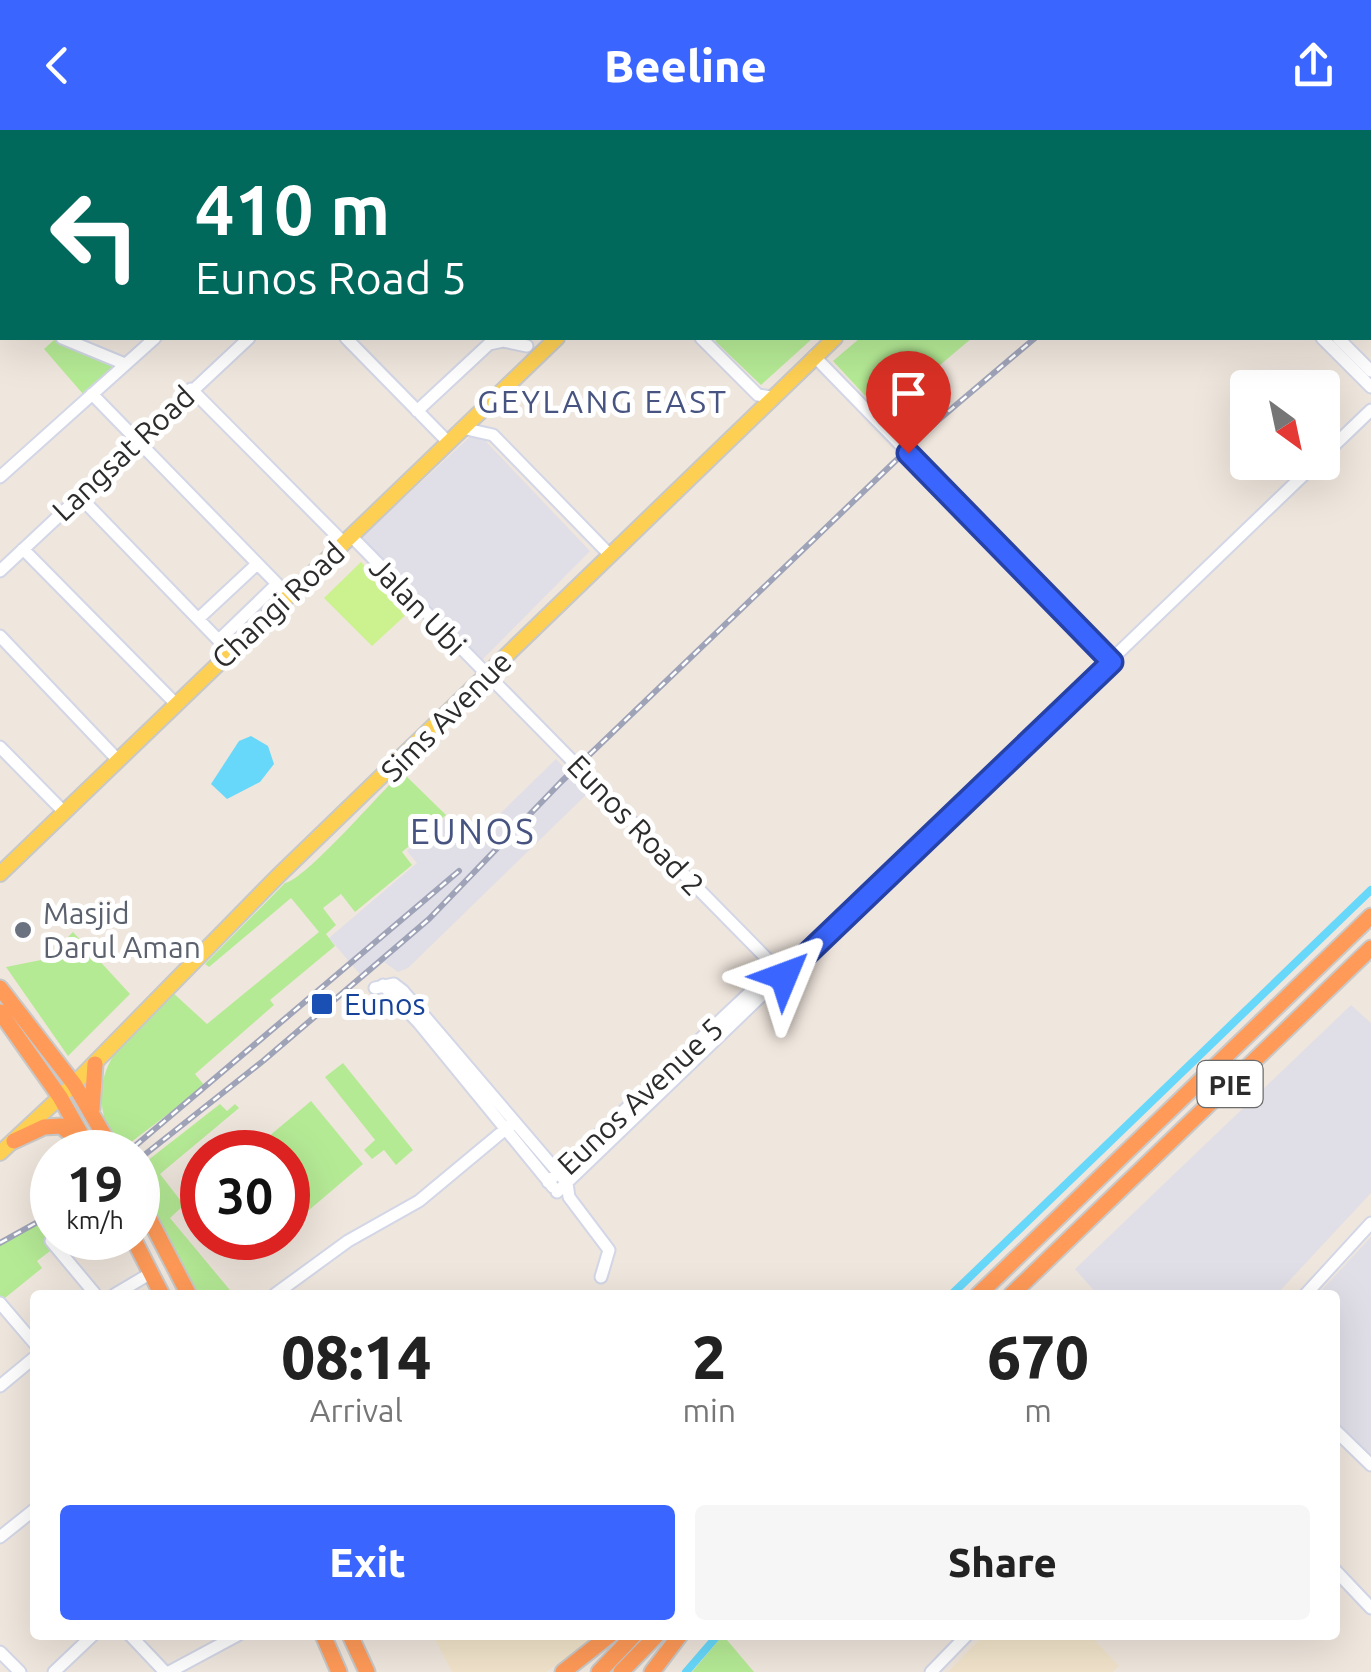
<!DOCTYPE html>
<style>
:root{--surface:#fff;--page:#f6f6f6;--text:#222;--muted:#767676;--accent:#3a66ff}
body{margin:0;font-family:Ubuntu,sans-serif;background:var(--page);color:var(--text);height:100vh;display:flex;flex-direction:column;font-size:38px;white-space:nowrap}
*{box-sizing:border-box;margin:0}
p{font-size:32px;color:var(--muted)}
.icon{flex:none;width:55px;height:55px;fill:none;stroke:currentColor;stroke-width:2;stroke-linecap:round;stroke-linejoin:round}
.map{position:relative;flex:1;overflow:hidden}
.side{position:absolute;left:30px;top:1160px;width:1310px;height:350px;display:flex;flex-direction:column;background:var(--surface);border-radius:10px;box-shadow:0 10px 40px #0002}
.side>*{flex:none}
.hud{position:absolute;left:0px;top:0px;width:1372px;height:210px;box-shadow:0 10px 40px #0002;background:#00695c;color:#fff;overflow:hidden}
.needle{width:65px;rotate:147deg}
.tools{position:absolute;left:1230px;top:240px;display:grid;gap:20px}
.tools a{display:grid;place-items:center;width:110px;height:110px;border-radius:10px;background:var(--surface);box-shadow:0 10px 40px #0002;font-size:50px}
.speed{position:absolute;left:30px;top:1000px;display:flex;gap:20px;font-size:50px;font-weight:700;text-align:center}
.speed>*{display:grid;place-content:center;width:130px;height:130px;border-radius:50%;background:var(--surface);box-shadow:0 10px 40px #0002;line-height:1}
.speed small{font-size:25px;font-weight:400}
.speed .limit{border:15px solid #d22;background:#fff;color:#111}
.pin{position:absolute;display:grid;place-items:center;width:85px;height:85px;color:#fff;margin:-102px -42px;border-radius:50% 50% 50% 0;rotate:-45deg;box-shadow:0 0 10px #0007}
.pin .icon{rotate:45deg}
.me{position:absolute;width:110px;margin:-55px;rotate:46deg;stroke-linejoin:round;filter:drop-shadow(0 0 8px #0008)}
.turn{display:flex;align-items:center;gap:35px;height:210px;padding:0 30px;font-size:45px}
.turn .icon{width:130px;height:130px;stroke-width:2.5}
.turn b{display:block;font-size:70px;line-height:85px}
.eta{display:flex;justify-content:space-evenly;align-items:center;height:170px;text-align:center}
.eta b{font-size:60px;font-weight:800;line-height:70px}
.primary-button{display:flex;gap:20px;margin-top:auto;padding:20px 30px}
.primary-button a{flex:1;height:115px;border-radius:10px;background:var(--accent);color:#fff;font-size:40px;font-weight:800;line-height:115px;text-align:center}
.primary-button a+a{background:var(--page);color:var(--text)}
header{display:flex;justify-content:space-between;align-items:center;height:130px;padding:0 30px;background:var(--accent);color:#fff;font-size:45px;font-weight:800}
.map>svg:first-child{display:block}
.industrial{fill:#e0dee7}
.education{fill:#f2e4cb}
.green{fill:#b5ea95}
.pitch{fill:#ccf28f}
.water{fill:#67d8fa}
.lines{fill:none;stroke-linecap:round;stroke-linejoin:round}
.canal{stroke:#67d8fa;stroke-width:8}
.minor-casing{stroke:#d2d6e6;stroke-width:15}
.major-casing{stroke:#c8c8c8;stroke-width:18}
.highway-casing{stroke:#c8c8c8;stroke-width:19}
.minor{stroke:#fff;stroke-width:11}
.major{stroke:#fdcf53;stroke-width:14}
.highway{stroke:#ff9a58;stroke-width:15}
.rail-casing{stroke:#9fa3b8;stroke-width:6}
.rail{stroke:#fff;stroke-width:2.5;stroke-dasharray:8;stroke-linecap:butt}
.route-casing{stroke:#2642a6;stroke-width:25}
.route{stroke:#3a66ff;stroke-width:18}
.worship-dot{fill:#6b7280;stroke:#fff;stroke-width:4}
.transit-dot{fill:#1a4fb4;stroke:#fff;stroke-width:4}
.labels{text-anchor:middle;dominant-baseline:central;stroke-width:10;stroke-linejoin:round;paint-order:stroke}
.shield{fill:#fff;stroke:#6b6b6b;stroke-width:2.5}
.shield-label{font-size:28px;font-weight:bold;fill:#2c2c2c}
.street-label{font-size:30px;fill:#2c2c2c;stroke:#fff}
.worship-label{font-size:30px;fill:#5b616d;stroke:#fff;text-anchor:start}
.transit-label{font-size:30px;fill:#164399;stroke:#fff;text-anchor:start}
.neighbourhood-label{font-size:32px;letter-spacing:2.5px;fill:#475481;stroke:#fff}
.quarter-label{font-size:35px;letter-spacing:2.5px;fill:#475481;stroke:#fff}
</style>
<header><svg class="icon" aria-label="back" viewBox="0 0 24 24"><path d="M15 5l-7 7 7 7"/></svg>Beeline<svg class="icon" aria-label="share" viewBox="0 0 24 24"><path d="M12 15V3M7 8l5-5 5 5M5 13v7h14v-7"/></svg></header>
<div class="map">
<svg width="1371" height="1542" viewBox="0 0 1371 1542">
<rect width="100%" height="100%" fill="#efe6dd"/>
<path class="industrial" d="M476,301L590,421L481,531L360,409Z
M556,629L588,663L408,838L398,842L384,832L364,849L329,808L417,733L407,721L447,686L472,711Z
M1351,875L1371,893V1063L1276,1165H1098L1075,1139Z
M1371,1107V1336L1335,1302V1165H1317Z"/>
<path class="education" d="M433,1505H590L593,1510L546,1542H452Z
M984,1505H1090L1119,1536L1113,1542H948Z"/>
<path class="green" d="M719,208H813L761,255L715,211Z
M860,208H972L882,284L833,231Z
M54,210L114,237L83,264L44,219Z
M402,642L446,685L402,722L412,735L355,782L341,764L323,778L336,795L326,804L335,816L270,870L274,875L195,944L205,956L118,1022C77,946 119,913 171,861L207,894L319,802L291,768L209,837L205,834L285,753C305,750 381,662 402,642Z
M73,802L130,864L68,926L6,837L46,829Z
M343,933L413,1020L396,1035L384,1020L372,1029L364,1020L375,1010L325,947Z
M311,971L363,1034L288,1098V1022H250Z
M220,974L227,981L235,974L239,978L160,1044L184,1075L170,1088L234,1165H194L138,1057V1038Z
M52,1086L51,1104L58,1115L37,1131L42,1138L0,1172V1115Z
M723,1505H731L727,1510L754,1542H692Z"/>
<path class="pitch" d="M361,432L409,482L372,516L324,468Z"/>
<path class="water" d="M251,606L268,616L274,634L260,652L227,669L211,654L239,611Z"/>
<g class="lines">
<path class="canal" d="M951,1165L1371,760
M686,1542L718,1505"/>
<defs>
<path id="minor" d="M282,0L288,2
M499,0L506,2
M180,2L183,0
M273,2L274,0
M437,2L438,0
M0,22L2,23
M0,167L2,165
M0,180L2,181
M62,208L125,234
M346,208L448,312
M701,208L758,265L771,267
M1322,208L1371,257
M1338,208L1371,241
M814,226L1112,532
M191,259L344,413
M92,264L288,465
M417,281L489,214L503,211L527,216
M462,298L493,305L609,424
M1322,327L1371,280
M0,347L155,208
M78,365L229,521
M351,406L784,846
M23,419L174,572
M0,441L249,208
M198,489L257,434
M0,506L116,628
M219,510L277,454
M0,617L63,681
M383,855L419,893L553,1057
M375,858L394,854L403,861L567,1053L569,1067L609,1120L601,1147
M548,1052L776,838
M557,1062L1317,332
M51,1111L96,1165
M114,1165L151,1143
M274,1165L348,1111L419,1071L514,992
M1305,1165L1371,1093
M0,1173L35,1214
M0,1256L35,1227
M1335,1300L1371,1335
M0,1407L35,1379
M1335,1440L1371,1478
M130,1505L165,1542
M0,1522L20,1542
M54,1542L93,1505
M169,1542L238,1505
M931,1542L967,1505"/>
<path id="major" d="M1362,0L1364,2
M772,2L775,0
M1065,2L1068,0
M0,744L557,208
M0,1023L74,954L277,747L835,208"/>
<path id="highway" d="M0,858L74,954L114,1022
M0,882L60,967L91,1022
M92,979L95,934
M14,1011L44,997L61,996L82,1013
M138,1067L189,1165
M133,1108L162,1165
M978,1165L1371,786
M1011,1165L1371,818
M323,1505L339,1542
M350,1505L367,1542
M563,1542L610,1505
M599,1542L634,1505
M621,1542L657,1505
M652,1542L680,1505"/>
</defs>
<use href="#minor" class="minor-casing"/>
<use href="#major" class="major-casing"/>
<use href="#highway" class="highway-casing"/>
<use href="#minor" class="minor"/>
<use href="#major" class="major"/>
<use href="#highway" class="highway"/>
<defs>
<path id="rail" d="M1259,2L1262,0
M1288,2L1291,0
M135,1016L459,741
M138,1030L263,931L429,789L561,652L936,292L1035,208
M0,1113L52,1084"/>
</defs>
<use href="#rail" class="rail-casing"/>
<use href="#rail" class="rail"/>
</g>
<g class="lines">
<defs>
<path id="route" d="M784,846L1112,532L908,323"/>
</defs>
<use href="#route" class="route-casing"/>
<use href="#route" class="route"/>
</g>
<circle class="worship-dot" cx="23" cy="800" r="10"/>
<rect class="transit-dot" x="310" y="862" width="24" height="24" rx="5"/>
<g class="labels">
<rect class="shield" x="1197.5" y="931" width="65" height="46" rx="8"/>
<g class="shield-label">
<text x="1230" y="954">PIE</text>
</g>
<g class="street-label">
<text transform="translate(123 323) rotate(-43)">Langsat Road</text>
<text transform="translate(278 475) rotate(-43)">Changi Road</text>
<text transform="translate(418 476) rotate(46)">Jalan Ubi</text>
<text transform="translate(446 586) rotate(-45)">Sims Avenue</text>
<text transform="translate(636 695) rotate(46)">Eunos Road 2</text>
<text transform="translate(640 966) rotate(-43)">Eunos Avenue 5</text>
</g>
<g class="worship-label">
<text x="43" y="783">Masjid<tspan x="43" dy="34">Darul Aman</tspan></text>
</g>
<g class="transit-label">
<text x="344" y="874">Eunos</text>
</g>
<g class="neighbourhood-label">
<text x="603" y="271">GEYLANG EAST</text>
</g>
<g class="quarter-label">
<text x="473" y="701">EUNOS</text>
</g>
</g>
</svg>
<div class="tools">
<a><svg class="needle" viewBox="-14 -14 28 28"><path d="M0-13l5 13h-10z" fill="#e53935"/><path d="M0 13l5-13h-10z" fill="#767676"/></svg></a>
</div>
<div class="speed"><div>19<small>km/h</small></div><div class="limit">30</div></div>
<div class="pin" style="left:908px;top:323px;background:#d93025"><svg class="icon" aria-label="arrive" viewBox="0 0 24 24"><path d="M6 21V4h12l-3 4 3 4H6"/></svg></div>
<svg class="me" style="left:784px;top:846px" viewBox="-20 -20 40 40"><path d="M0-17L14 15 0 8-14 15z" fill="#3a66ff" stroke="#fff" stroke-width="4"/></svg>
<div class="hud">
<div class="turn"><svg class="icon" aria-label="left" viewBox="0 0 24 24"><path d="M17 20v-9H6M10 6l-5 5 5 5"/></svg><div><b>410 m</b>Eunos Road 5</div></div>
</div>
<section class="side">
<div class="eta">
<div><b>08:14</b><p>Arrival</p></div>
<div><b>2</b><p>min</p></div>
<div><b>670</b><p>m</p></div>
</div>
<div class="primary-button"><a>Exit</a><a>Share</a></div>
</section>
</div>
